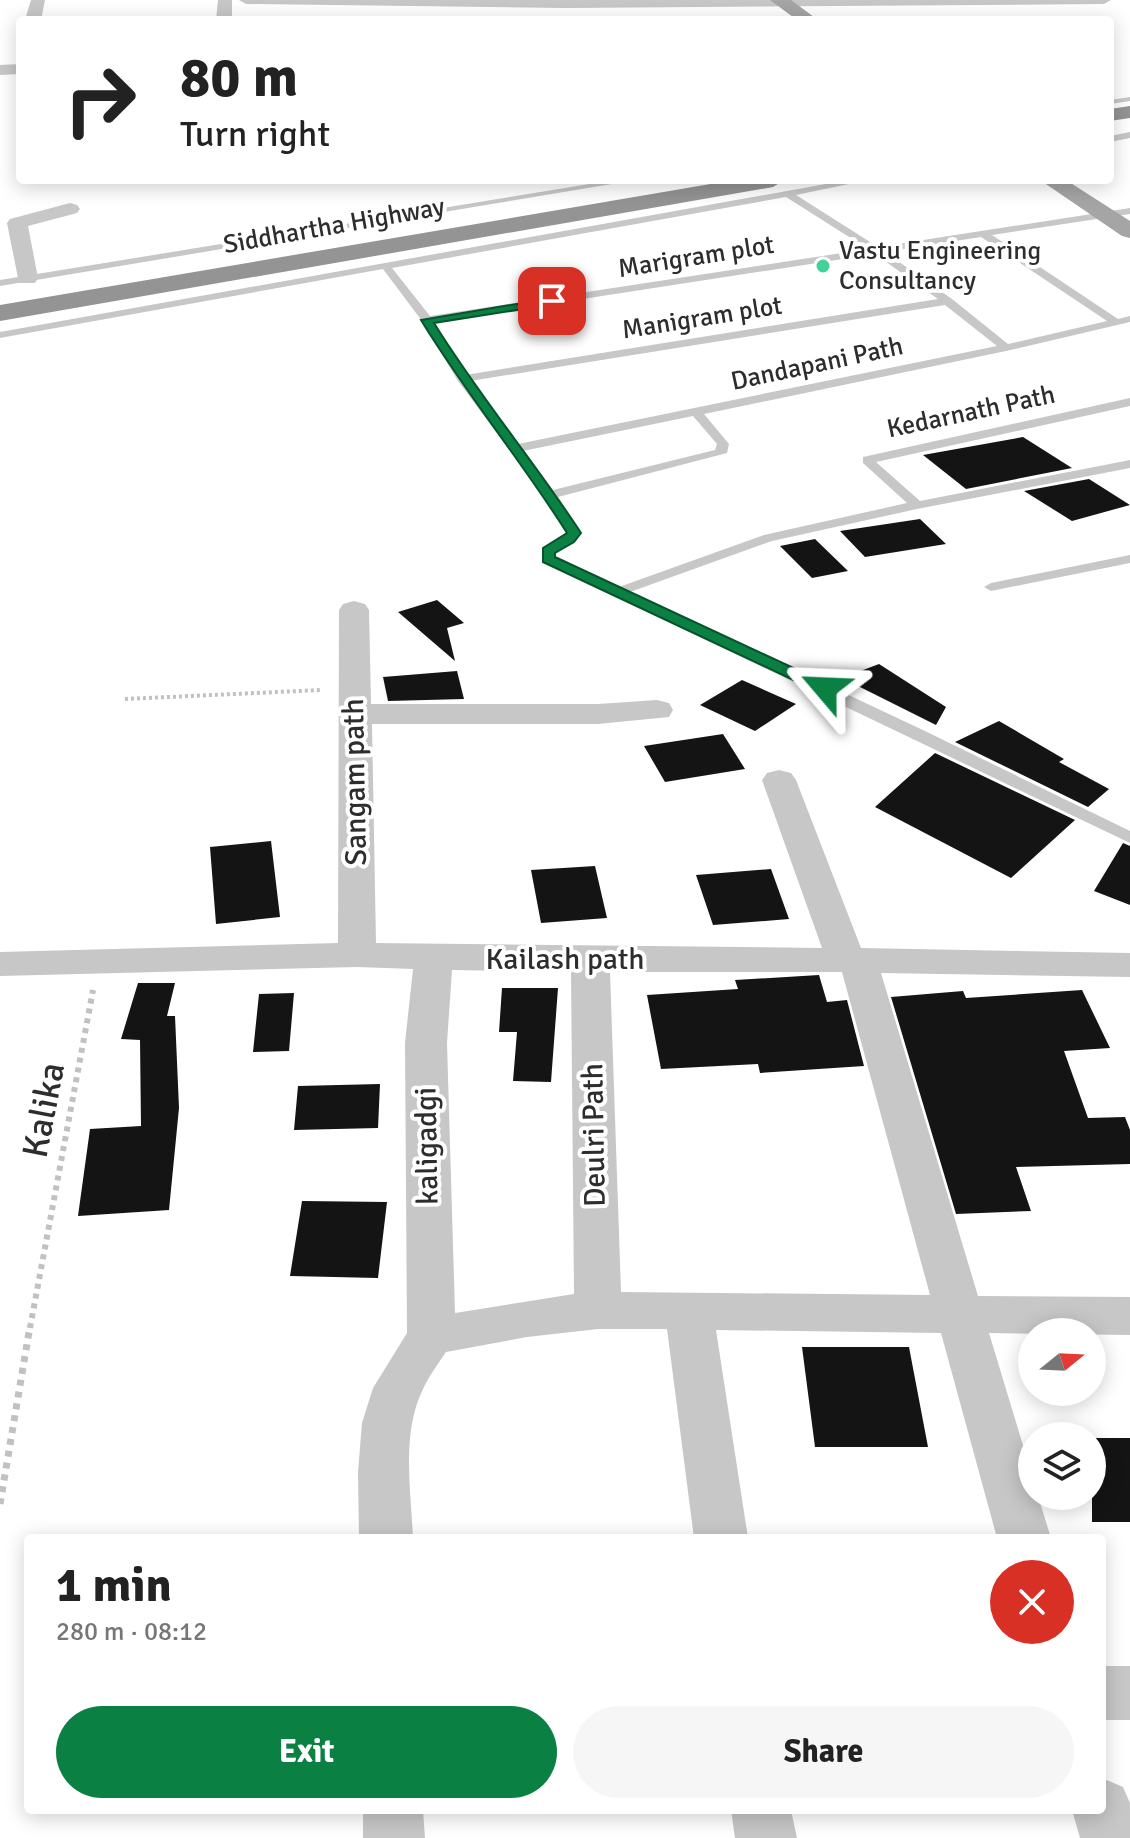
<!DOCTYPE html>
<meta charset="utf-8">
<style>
:root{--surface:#fff;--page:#f6f6f6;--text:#222;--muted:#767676;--accent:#0b8043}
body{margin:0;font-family:Signika,sans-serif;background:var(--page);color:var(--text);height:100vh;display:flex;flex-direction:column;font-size:30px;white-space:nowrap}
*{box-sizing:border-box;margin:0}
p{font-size:26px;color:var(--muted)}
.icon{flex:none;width:44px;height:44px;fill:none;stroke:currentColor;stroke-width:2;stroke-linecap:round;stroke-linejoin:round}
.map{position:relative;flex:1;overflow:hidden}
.details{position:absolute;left:24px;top:1534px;width:1082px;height:280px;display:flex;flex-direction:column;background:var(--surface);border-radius:8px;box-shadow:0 4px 20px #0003}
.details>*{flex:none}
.top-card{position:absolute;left:16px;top:16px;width:1098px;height:168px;border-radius:8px;box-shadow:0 4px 20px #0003;background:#fff;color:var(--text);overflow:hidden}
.needle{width:52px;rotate:72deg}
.tools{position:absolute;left:1018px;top:1318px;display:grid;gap:16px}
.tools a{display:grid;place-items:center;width:88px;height:88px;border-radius:50%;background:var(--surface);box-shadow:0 4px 20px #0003;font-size:40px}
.pin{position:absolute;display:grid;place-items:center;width:68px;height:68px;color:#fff;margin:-34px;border-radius:16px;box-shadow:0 4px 12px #0006}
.me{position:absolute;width:88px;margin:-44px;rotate:296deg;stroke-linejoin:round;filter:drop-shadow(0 0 6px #0008)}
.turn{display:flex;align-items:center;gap:28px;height:168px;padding:0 32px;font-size:36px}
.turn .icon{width:104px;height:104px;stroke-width:2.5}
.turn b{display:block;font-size:56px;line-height:68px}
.round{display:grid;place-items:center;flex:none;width:84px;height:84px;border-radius:42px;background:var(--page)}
.headline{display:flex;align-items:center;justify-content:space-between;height:136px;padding:0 32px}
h1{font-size:48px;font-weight:700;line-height:60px}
.cta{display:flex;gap:16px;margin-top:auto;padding:16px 32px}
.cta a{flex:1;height:92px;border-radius:48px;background:var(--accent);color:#fff;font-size:32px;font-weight:700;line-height:92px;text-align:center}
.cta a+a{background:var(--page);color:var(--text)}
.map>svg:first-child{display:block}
.building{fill:#141414}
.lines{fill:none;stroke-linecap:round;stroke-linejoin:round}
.path-far2{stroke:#c1c1c1;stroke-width:4;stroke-dasharray:3 3;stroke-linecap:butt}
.path-far1{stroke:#c1c1c1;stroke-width:6;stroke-dasharray:5 5;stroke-linecap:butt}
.path{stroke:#c1c1c1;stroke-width:7;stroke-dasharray:6 6;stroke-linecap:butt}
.lane{fill:#c7c7c7;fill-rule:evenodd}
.street{fill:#c7c7c7;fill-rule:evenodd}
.primary{fill:#a5a5a5;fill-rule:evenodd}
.highway{fill:#949494;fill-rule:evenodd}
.route{fill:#0b8043;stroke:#07532c;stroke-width:2}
.poi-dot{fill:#42d196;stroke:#fff;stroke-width:3}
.labels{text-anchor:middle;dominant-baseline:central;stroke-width:8;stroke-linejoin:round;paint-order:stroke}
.far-street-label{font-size:26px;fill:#2d2d2d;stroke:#fff}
.far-poi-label{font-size:26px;fill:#2d2d2d;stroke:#fff;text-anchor:start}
.street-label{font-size:30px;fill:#2d2d2d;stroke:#fff}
.near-street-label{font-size:36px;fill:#2d2d2d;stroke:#fff}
</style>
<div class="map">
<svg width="1130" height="1838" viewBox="0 0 1130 1838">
<rect width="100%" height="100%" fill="#fff"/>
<path class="building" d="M1023,437L1072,468L966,489L923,455Z
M1089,479L1130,505L1072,521L1024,491Z
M920,519L946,544L865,557L840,531Z
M815,539L848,571L812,578L780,546Z
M437,600L464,623L447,628L455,661L398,612Z
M879,664L946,707L936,725L842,678Z
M457,671L464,699L388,701L383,677Z
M742,680L796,704L755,731L700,705Z
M999,721L1064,759L1059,762L1109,789L1088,807L955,742Z
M723,734L745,769L665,782L644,746Z
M935,753L1075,820L1011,878L875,807Z
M271,841L280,917L216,924L210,847Z
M1123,843L1130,846V905L1094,891Z
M595,866L607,918L541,923L531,870Z
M771,869L789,919L713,925L696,875Z
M819,975L827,1002L847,1000L864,1066L760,1073L758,1064L661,1069L647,995L738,989L735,980Z
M138,983H175L167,1016H175L179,1108L169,1210L78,1216L90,1129L141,1126L140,1040L121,1039Z
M502,988H558L551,1082L513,1081L517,1032H499Z
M1082,990L1110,1048L1064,1051L1088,1118L1125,1117L1130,1130V1164L1016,1167L1031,1211L956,1214L891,997L963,991L966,998Z
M294,993L289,1051L253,1052L259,994Z
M380,1084L378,1128L294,1130L298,1086Z
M302,1201L387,1202L378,1278L290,1276Z
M802,1347H909L928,1447H815Z
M1092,1438H1130V1522H1092Z"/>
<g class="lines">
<path class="path-far2" d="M125,699L321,690"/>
<path class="path-far1" d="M30,1328L93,990"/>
<path class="path" d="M0,1504L30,1326"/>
<path class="lane" d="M1130,97V101L1110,104V100Z
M1130,132V138L1110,142V136Z
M614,180H636L0,286V280Z
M848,180H868L796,195L878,247L1130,208V214L992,235L1118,319L1130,316V322L1006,351L704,414L729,444L727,453L558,497L581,533L574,542L555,553V557L619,587L764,535L907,503L863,463V457L1130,398V406L876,462L920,501L1130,460V468L917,509L772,541L630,592L925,731L1130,831V843L543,562V548L567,533L544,496L458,381L422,321L383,269L0,338V332ZM786,197L868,249L430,316L392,268ZM981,237L1107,321L1008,344L952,299L885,252ZM875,254L938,299L465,375L434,322ZM945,305L997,346L518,444L470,381ZM693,416L717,444L715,450L553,490L523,451Z
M1130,555V563L991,591L984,587L991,583Z"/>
<path class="street" d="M31,0H45L41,20H25Z
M218,0H232V20H216Z
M239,0H1111L1104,4L565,8L246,4Z
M20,64V74L0,75V65Z
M70,203L77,205L80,209L77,213L28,226L38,278L35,283H19L7,223L10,219Z
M354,601L365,604L369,610L371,704H598L657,700L669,703L673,710L669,717L598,724H372L376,943L822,948L762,780L767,773L779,770L791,773L796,780L861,948L1130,953V977L881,973L978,1296L1130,1297V1335L989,1333L1032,1475V1496H1038L1051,1538H997L941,1333L716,1330L748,1538H694L667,1329H598L527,1337L446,1352C438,1364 429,1376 423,1389C401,1434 411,1490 413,1538H359L358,1472L362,1423L373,1388L407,1333L405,1043L413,969L357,967L0,976V952L338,943L339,610L343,604ZM452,970L571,972L574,1294L455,1313L447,1043ZM610,972H842L930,1295L621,1292Z
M1102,1666H1130V1720H1102Z
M1102,1778L1123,1787L1130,1803V1838H1080L1072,1810H1102Z
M363,1810H423L425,1838H363Z
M731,1810H791L797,1838H735Z"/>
<path class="primary" d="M770,0H791L818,20H797Z
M1040,180H1066L1130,221V238L1122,236Z"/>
<path class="highway" d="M1130,106V118L1110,121V109Z
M734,180H784L773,187L0,321V305Z"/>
</g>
<path class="route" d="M552,298L557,301L555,304L434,323C479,396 534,461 581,533L574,542L555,553V557L830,685V692H819L543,562V548L567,533C521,460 466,394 421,320Z"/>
<circle class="poi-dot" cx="823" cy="266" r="8"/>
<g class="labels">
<g class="far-street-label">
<text transform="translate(334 226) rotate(-10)">Siddhartha Highway</text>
<text transform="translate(696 257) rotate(-9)">Marigram plot</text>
<text transform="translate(702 318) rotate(-9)">Manigram plot</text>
<text transform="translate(817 364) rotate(-12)">Dandapani Path</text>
<text transform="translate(971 412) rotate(-12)">Kedarnath Path</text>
</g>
<g class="far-poi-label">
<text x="839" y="251">Vastu Engineering<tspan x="839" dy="30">Consultancy</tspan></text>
</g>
<g class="street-label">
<text transform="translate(355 782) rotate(-91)">Sangam path</text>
<text x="565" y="959">Kailash path</text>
<text transform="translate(594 1135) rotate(-91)">Deulri Path</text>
<text transform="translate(427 1146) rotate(-91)">kaligadgi</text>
</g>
<g class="near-street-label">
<text transform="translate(44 1110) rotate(-79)">Kalika</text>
</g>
</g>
</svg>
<div class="tools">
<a><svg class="needle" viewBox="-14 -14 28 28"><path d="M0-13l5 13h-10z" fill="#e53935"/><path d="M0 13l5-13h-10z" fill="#767676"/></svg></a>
<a><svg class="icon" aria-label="layers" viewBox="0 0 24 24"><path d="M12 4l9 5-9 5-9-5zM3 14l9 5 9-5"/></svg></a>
</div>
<div class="pin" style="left:552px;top:301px;background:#d93025"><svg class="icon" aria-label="arrive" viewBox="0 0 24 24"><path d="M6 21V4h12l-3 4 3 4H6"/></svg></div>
<svg class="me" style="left:825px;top:688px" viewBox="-20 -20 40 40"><path d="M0-17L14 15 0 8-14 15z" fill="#0b8043" stroke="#fff" stroke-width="4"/></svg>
<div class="top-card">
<div class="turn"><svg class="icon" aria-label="right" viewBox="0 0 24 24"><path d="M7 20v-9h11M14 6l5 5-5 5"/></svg><div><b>80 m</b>Turn right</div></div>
</div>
<section class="details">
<div class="headline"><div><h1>1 min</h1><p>280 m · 08:12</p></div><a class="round" style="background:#d93025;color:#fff"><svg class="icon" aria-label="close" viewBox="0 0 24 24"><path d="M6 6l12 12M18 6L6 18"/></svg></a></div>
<div class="cta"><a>Exit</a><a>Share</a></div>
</section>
</div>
